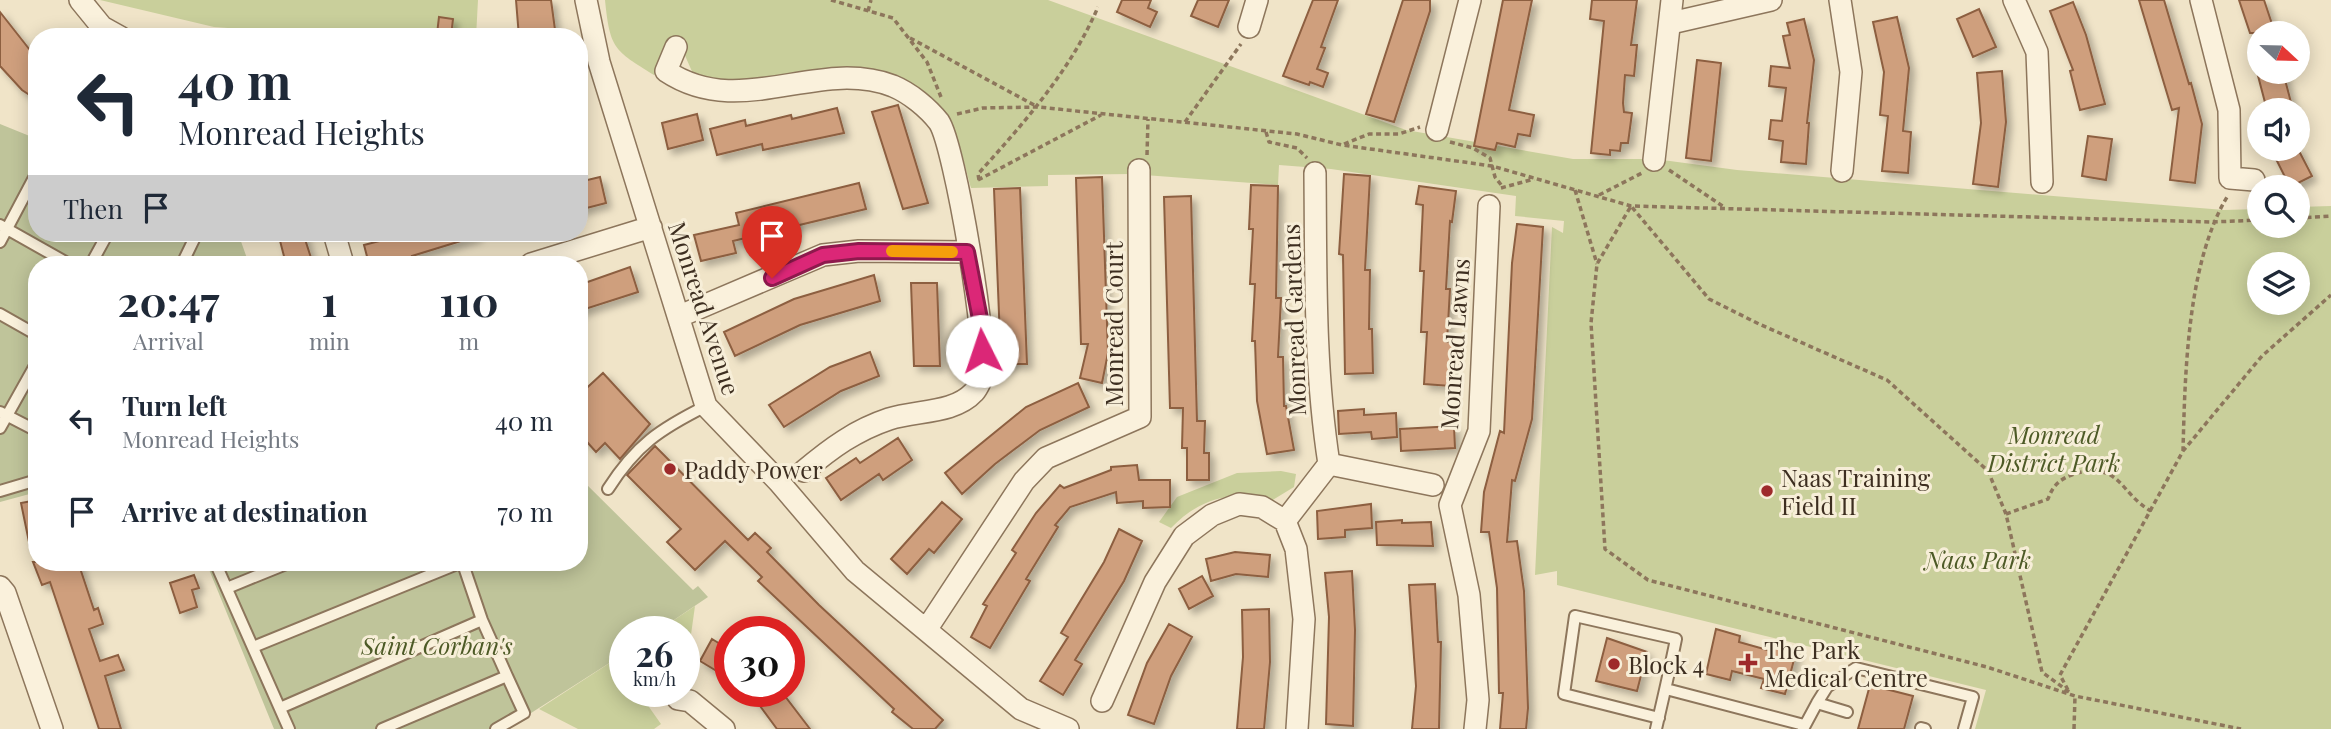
<!DOCTYPE html>
<style>
:root{--surface:#fff;--page:#f2f2f3;--text:#1f2937;--muted:#747a83}
body{margin:0;font-family:"Playfair Display",serif;background:var(--page);color:var(--text);height:100vh;display:flex;flex-direction:column;font-size:26px;white-space:nowrap}
*{box-sizing:border-box;margin:0}
p{font-size:23px;color:var(--muted)}
.icon{flex:none;width:38px;height:38px;fill:none;stroke:currentColor;stroke-width:2;stroke-linecap:round;stroke-linejoin:round}
.map{position:relative;flex:1;overflow:hidden}
.side{position:absolute;left:28px;top:256px;width:560px;height:315px;display:flex;flex-direction:column;background:var(--surface);border-radius:28px;box-shadow:0 4px 18px #0003}
.side>*{flex:none}
.hud{position:absolute;left:28px;top:28px;width:560px;height:214px;border-radius:28px;box-shadow:0 4px 18px #0003;background:#fff;color:var(--text);overflow:hidden}
.needle{width:46px;rotate:112deg}
.buttons{position:absolute;left:2247px;top:21px;display:grid;gap:14px}
.buttons a{display:grid;place-items:center;width:63px;height:63px;border-radius:50%;background:var(--surface);box-shadow:0 4px 18px #0003;font-size:35px}
.speed{position:absolute;left:609px;top:616px;display:flex;gap:14px;font-size:35px;font-weight:700;text-align:center}
.speed>*{display:grid;place-content:center;width:91px;height:91px;border-radius:50%;background:var(--surface);box-shadow:0 4px 18px #0003;line-height:1}
.speed small{font-size:18px;font-weight:400}
.speed .limit{border:10px solid #d22;background:#fff;color:#111}
.pin{position:absolute;display:grid;place-items:center;width:60px;height:60px;color:#fff;margin:-72px -30px;border-radius:50% 50% 50% 0;rotate:-45deg;box-shadow:0 0 7px #0007}
.pin .icon{rotate:45deg}
.me{position:absolute;width:77px;margin:-38px;rotate:356deg;stroke-linejoin:round;filter:drop-shadow(0 0 5px #0008)}
.turn{display:flex;align-items:center;gap:24px;height:147px;padding:0 35px;font-size:32px}
.turn .icon{width:91px;height:91px;stroke-width:2.5}
.turn b{display:block;font-size:49px;line-height:60px}
.then{display:flex;align-items:center;height:66px;padding:0 35px;background:#0003;gap:14px;font-size:26px}
.eta{display:flex;justify-content:space-evenly;align-items:center;height:119px;text-align:center}
.eta b{font-size:42px;font-weight:700;line-height:49px}
ul{padding:0;list-style:none}
li{display:flex;align-items:center;gap:21px;height:91px;padding:0 35px}
li div{flex:1}
li b{display:block;font-size:26px}
li em{font-style:normal}
.map>svg:first-child{display:block}
.green{fill:#c9cf9b;fill-rule:evenodd}
.cemetery{fill:#bfc49a}
.building{fill:#cf9f7d;stroke:#8d5f41;stroke-width:2;filter:url(#shadow)}
.lines{fill:none;stroke-linecap:round;stroke-linejoin:round}
.service-casing{stroke:#8d765c;stroke-width:14}
.minor-casing{stroke:#8d765c;stroke-width:24}
.path{stroke:#8d765c;stroke-width:3.5;stroke-dasharray:5 3.5;stroke-linecap:butt}
.service{stroke:#faf1dc;stroke-width:10}
.minor{stroke:#faf1dc;stroke-width:21}
.route-casing{stroke:#8e194d;stroke-width:18}
.route{stroke:#db2777;stroke-width:12}
.slow{stroke:#f59e0b;stroke-width:12}
.poi-dot{fill:#9e2a2b;stroke:#f7eed8;stroke-width:2.5}
.labels{text-anchor:middle;dominant-baseline:central;stroke-width:6;stroke-linejoin:round;paint-order:stroke}
.street-label{font-size:24px;fill:#3d2e20;stroke:#f7eed8}
.park-label{font-size:24px;font-style:italic;fill:#4d5a26;stroke:#f7eed8}
.poi-label{font-size:24px;fill:#3d2e20;stroke:#f7eed8;text-anchor:start}
</style>
<div class="map">
<svg width="2331" height="729" viewBox="0 0 2331 729">
<defs>
<filter id="shadow"><feDropShadow dx="5" dy="5" stdDeviation="3.5" flood-color="#0004"/></filter>
</defs>
<rect width="100%" height="100%" fill="#f0e4c8"/>
<path class="green" d="M100,0H478L476,37H357L214,27Z
M605,0H1048L1406,130L1573,159H1655L1737,170L2224,210L2259,209V226H2298V207L2331,206V729H1975L1986,690L1557,585V571L1535,575L1552,227L1563,233L1564,221L1515,216L1516,196L1331,169L1279,165L1278,185L1131,174L1048,175V186L971,188C958,137 957,129 920,91L745,84L694,76L683,51L669,44L654,75C614,50 610,49 605,0ZM2259,264H2298V303H2259Z
M1281,471L1296,474L1294,487L1271,501C1232,489 1199,499 1171,528L1159,522L1177,497L1237,473Z
M695,606L686,670L684,632H656Z
M625,653V691H664L649,707L661,724L654,729H578L539,709Z"/>
<path class="cemetery" d="M0,124L37,139V233H238L249,264H37V492L0,502Z
M579,477L693,590L698,586L708,597L656,632H625V653L506,729H274L206,562H579Z"/>
<path class="building" d="M516,0H551L556,37H519Z
M1122,0H1151L1148,8L1157,12L1150,27L1117,12Z
M1198,0H1229L1218,27L1191,16Z
M1313,0H1338L1321,47L1325,48L1317,69L1328,73L1323,87L1310,82L1309,85L1283,76Z
M1403,0H1430V11L1394,122L1366,114Z
M1503,0H1532L1509,110L1534,115L1530,136L1518,134L1515,147L1497,143L1495,150L1474,146Z
M1592,0H1637L1631,45H1637L1634,76L1625,75L1623,103L1624,112L1632,113L1628,143H1621L1620,151L1610,150V155L1591,153L1604,21L1590,19Z
M2139,0H2164L2189,84L2191,83L2202,124L2195,183L2170,180L2179,108L2172,110Z
M2239,0H2264L2275,33H2250Z
M2073,2L2086,35L2105,104L2080,110L2070,71L2073,70L2050,11Z
M1979,9L1996,47L1973,57L1957,19Z
M0,12L37,59V100L22,90L0,66Z
M439,17L453,19L451,36L437,34Z
M1897,17L1909,68L1903,131L1911,132L1908,173L1882,171L1888,116L1880,115L1884,72L1873,22Z
M1804,19L1814,60L1807,123H1809L1806,164L1781,162L1783,141L1769,139L1771,120L1782,121L1786,88L1769,86L1771,66L1790,68L1783,36L1790,35L1787,23Z
M1697,60L1721,63L1711,161L1686,158Z
M2002,71L2006,122L1998,187L1973,184L1981,123L1977,73Z
M2257,72H2283L2293,110H2267Z
M898,105L928,203L903,209L872,112Z
M837,108L844,133L763,150L762,144L717,155L710,129L745,120L746,126L791,115L792,119Z
M697,114L703,140L668,149L662,123Z
M2088,136L2112,139L2106,180L2082,176Z
M2271,149H2298L2312,176L2290,187Z
M1344,174L1370,176L1365,270H1370L1369,329H1372L1373,373L1345,374L1343,255L1339,254Z
M600,177L606,203L579,210V182Z
M1102,177L1108,353L1102,383L1080,378L1088,344H1081L1076,178Z
M859,183L866,209L733,241L736,253L701,261L694,235L739,225L736,213Z
M1251,185L1278,186L1276,298H1281L1278,357H1283L1284,406H1286L1294,450L1267,454L1257,401L1255,341H1252L1255,284H1250L1253,229H1249Z
M1419,186L1456,191L1452,222L1450,221L1446,289H1450L1447,342H1453L1451,386L1424,384L1427,332H1421L1424,271H1420L1423,205L1416,204Z
M1020,188L1027,364H1001L994,189Z
M1191,196L1197,421H1205L1204,453H1209V480H1187V448H1182L1183,408H1170L1164,197Z
M1517,224L1543,227L1532,419L1515,481L1512,480L1507,542L1517,541L1524,591L1528,708L1526,729H1500L1503,693H1499L1497,588L1489,532H1481L1484,492L1500,431L1504,433L1512,263Z
M278,233H303L313,264H286Z
M410,233H476L477,236L412,256L413,260L397,264H369L364,245Z
M630,267L638,292L579,311V285Z
M874,275L880,301L800,325L735,356L724,332L794,299Z
M911,283H937L940,366H914Z
M870,352L879,376L841,391L784,427L769,405L830,367Z
M603,373L650,424L620,459L605,443L596,452L579,433V395Z
M1078,383L1089,407L1040,430L995,464L962,494L945,473L1026,407Z
M1364,409V415L1396,413L1397,437L1372,439L1371,432L1339,434L1338,411Z
M1454,426L1455,448L1401,451L1400,429Z
M898,438L912,460L883,480L879,474L841,500L826,478L856,458L860,463Z
M655,446L748,540L755,533L771,548L767,552L819,605L943,720L935,729H913L892,712L894,709L758,581L762,577L725,541L695,570L667,542L681,529L627,475Z
M1137,465L1139,480H1170V507L1143,508V501L1117,503L1116,492L1070,507L1055,525L1058,527L1026,579L1030,581L990,648L971,637L987,606L983,604L1016,553L1012,550L1036,513L1060,485L1064,488L1111,470V467Z
M37,500V546L30,547L21,503Z
M942,502L962,519L934,553L929,549L907,574L891,559Z
M1371,504L1372,528L1345,530V537L1318,539L1317,511Z
M1402,520V523L1431,522L1433,546L1377,545L1376,522Z
M1119,529L1142,541L1124,581L1075,660L1082,664L1063,695L1040,681L1068,637L1061,633L1104,562Z
M1235,552L1270,555L1268,577L1236,574L1211,581L1206,559Z
M33,562H78L94,610L98,608L103,624L89,629L100,661L118,655L124,670L105,676L121,729H99L50,582L42,585Z
M1352,571L1355,630L1353,726L1326,724L1329,617L1325,573Z
M194,575L199,588L192,590L197,607L180,613L170,583Z
M1202,576L1213,596L1189,609L1179,589Z
M1435,584L1438,642H1441L1439,729H1412L1416,686L1409,585Z
M1269,609L1270,662L1264,729H1237L1243,657L1242,610Z
M1169,624L1192,637L1171,676L1154,724L1128,715L1147,663Z
M1716,629L1740,636L1739,642L1771,651L1772,646L1796,652L1785,694L1761,688L1764,679L1732,671L1730,680L1706,674Z
M1607,638L1647,652L1637,691L1596,681Z
M712,639L730,650V679L700,661Z
M1870,685L1913,696L1904,729H1858Z
M749,691H781L810,729H777Z"/>
<g class="lines">
<defs>
<path id="service" d="M0,225L69,264
M0,242L37,172
M91,264L108,233
M182,264L197,233
M0,314L37,335
M0,412L37,431
M0,428L37,362
M608,489C636,445 660,429 706,406
M0,491L37,480
M215,562L289,729
M227,588L291,562
M253,647L462,562
M1666,689L1804,725
M1817,703L1827,687L1856,668L1973,697L1964,729
M280,708L482,620
M1921,728L1925,729
M382,729L507,676L482,620L463,564L467,562
M496,729L524,713L507,676
M1656,729C1663,699 1670,669 1676,639L1575,616L1564,694L1659,718
M1803,729L1817,703L1847,712"/>
<path id="minor" d="M80,0L102,27L120,37
M586,0L599,62L706,406L779,482L855,571L1021,709L1068,729
M1840,0L1851,72L1842,171
M2014,0L2037,52L2042,182
M2201,0L2229,110L2230,178L2254,180
M1671,23L1771,0
M1249,27L1257,0
M676,47L666,71C741,121 817,57 893,86C910,93 928,108 939,122C955,146 989,351 982,378C980,382 977,389 974,392C954,414 916,410 889,419C856,430 831,448 804,471
M1437,130L1470,0
M1654,160L1672,0
M334,233L343,264
M531,264L651,227
M680,316L823,255L859,251L967,252
M1329,464L1433,485
M1285,521L1329,464C1314,367 1316,271 1315,173
M0,587L5,593L52,729
M926,630L1024,481L1046,458L1140,417L1139,170
M678,699L690,701L724,729
M1102,701L1155,582L1184,536L1212,515L1239,504L1262,507L1285,521L1296,549L1304,619L1297,729
M1475,729L1478,700L1469,595L1450,505L1479,431L1489,206"/>
</defs>
<use href="#service" class="service-casing"/>
<use href="#minor" class="minor-casing"/>
<path class="path" d="M831,0L893,18L927,62L941,97
M868,11L871,0
M910,38L1036,106
M957,114L983,108L1038,107L1297,134L1342,145L1492,166L1631,206L2212,222L2259,220
M1185,122L1241,44
M1266,132L1269,142L1297,148L1307,158
M1450,142L1473,148L1490,158L1495,177L1502,186
M1344,144L1369,134H1399L1420,127
M1147,155L1148,119
M1669,170L1724,207
M978,180L1101,115
M979,180L978,174C1024,123 1071,70 1098,7
M1501,188L1534,179
M1575,190L1597,264
M1599,195L1642,173
M2298,218L2331,216
M2183,451C2185,374 2187,264 2227,197
M2006,514L2048,499C2053,485 2060,479 2074,474C2120,460 2120,494 2151,511
M2068,690L2060,675L2183,451L2262,356L2331,295
M2069,692L2042,672L2006,514L1988,471L1887,380L1759,324L1709,299L1631,206L1597,264L1591,323L1605,549L1648,580L1987,667L2075,696L2241,729
M2074,729L2075,696"/>
<use href="#service" class="service"/>
<use href="#minor" class="minor"/>
</g>
<g class="lines">
<defs>
<path id="route" d="M772,278L823,255L859,251L967,252L981,324L982,351"/>
</defs>
<use href="#route" class="route-casing"/>
<use href="#route" class="route"/>
<path class="slow" d="M892,251L952,252"/>
</g>
<g class="poi-dot">
<circle cx="670" cy="469" r="7"/>
<circle cx="1767" cy="491" r="7"/>
<path d="M1744.5 652.5h7v7h7v7h-7v7h-7v-7h-7v-7h7z"/>
<circle cx="1614" cy="664" r="7"/>
</g>
<g class="labels">
<g class="street-label">
<text transform="translate(705 308) rotate(72)">Monread Avenue</text>
<text transform="translate(1293 320) rotate(-92)">Monread Gardens</text>
<text transform="translate(1113 324) rotate(-90)">Monread Court</text>
<text transform="translate(1454 344) rotate(-86)">Monread Lawns</text>
</g>
<g class="park-label">
<text x="2054" y="434">Monread<tspan x="2054" dy="28">District Park</tspan></text>
<text x="1978" y="559">Naas Park</text>
<text x="437" y="645">Saint Corban's</text>
</g>
<g class="poi-label">
<text x="684" y="469">Paddy Power</text>
<text x="1781" y="477">Naas Training<tspan x="1781" dy="28">Field II</tspan></text>
<text x="1764" y="649">The Park<tspan x="1764" dy="28">Medical Centre</tspan></text>
<text x="1628" y="664">Block 4</text>
</g>
</g>
</svg>
<div class="buttons">
<a><svg class="needle" viewBox="-14 -14 28 28"><path d="M0-13l5 13h-10z" fill="#e53935"/><path d="M0 13l5-13h-10z" fill="#747a83"/></svg></a>
<a><svg class="icon" aria-label="sound" viewBox="0 0 24 24"><path d="M4 9h4l5-4v14l-5-4H4zM17 9q2 3 0 6"/></svg></a>
<a><svg class="icon" aria-label="search" viewBox="0 0 24 24"><circle cx="10" cy="10" r="6"/><path d="M15 15l6 6"/></svg></a>
<a><svg class="icon" aria-label="layers" viewBox="0 0 24 24"><path d="M12 4l9 5-9 5-9-5zM3 14l9 5 9-5"/></svg></a>
</div>
<div class="speed"><div>26<small>km/h</small></div><div class="limit">30</div></div>
<div class="pin" style="left:772px;top:278px;background:#d93025"><svg class="icon" aria-label="arrive" viewBox="0 0 24 24"><path d="M6 21V4h12l-3 4 3 4H6"/></svg></div>
<svg class="me" style="left:982px;top:351px" viewBox="-20 -20 40 40"><circle r="19" fill="#fff"/><path d="M0-13L10 11 0 6-10 11z" fill="#db2777"/></svg>
<div class="hud">
<div class="turn"><svg class="icon" aria-label="left" viewBox="0 0 24 24"><path d="M17 20v-9H6M10 6l-5 5 5 5"/></svg><div><b>40 m</b>Monread Heights</div></div>
<div class="then">Then<svg class="icon" aria-label="arrive" viewBox="0 0 24 24"><path d="M6 21V4h12l-3 4 3 4H6"/></svg></div>
</div>
<section class="side">
<div class="eta">
<div><b>20:47</b><p>Arrival</p></div>
<div><b>1</b><p>min</p></div>
<div><b>110</b><p>m</p></div>
</div>
<ul>
<li><svg class="icon" aria-label="left" viewBox="0 0 24 24"><path d="M17 20v-9H6M10 6l-5 5 5 5"/></svg><div><b>Turn left</b><p>Monread Heights</p></div><em>40 m</em></li>
<li><svg class="icon" aria-label="arrive" viewBox="0 0 24 24"><path d="M6 21V4h12l-3 4 3 4H6"/></svg><div><b>Arrive at destination</b></div><em>70 m</em></li>
</ul>
</section>
</div>
